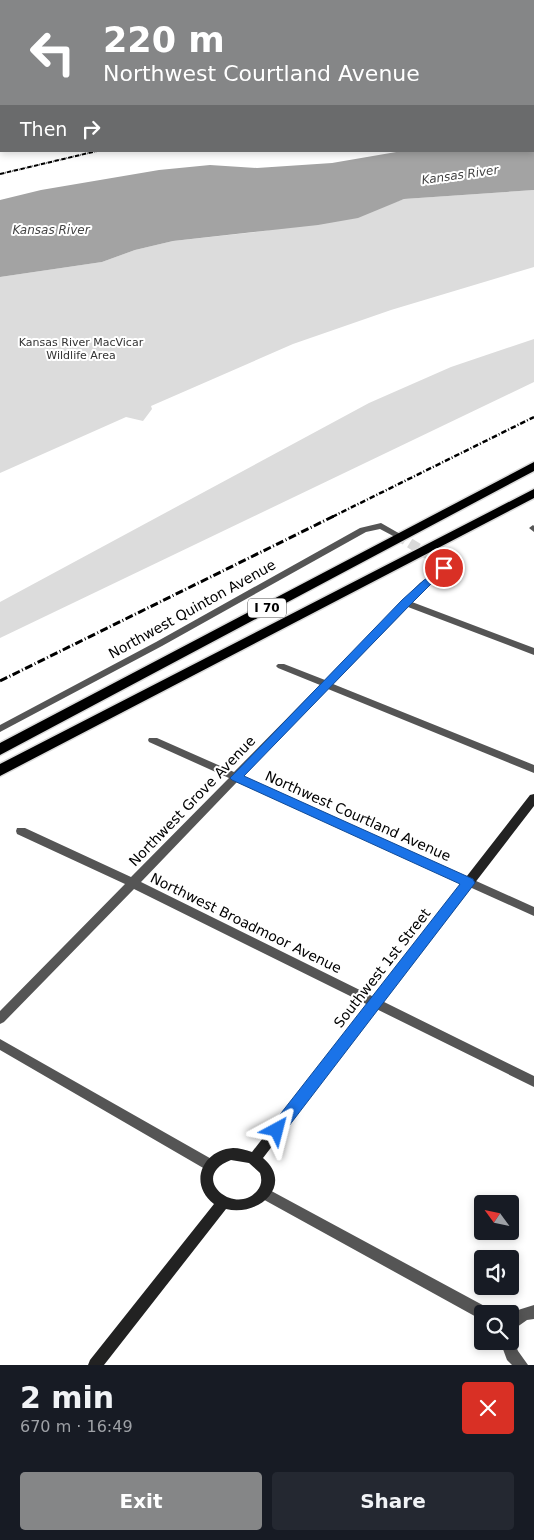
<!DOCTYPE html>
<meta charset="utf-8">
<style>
:root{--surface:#171b24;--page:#242831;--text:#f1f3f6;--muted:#9ea1a6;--accent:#858687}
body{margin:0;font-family:"DejaVu Sans",sans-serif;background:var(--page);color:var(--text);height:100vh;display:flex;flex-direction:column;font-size:19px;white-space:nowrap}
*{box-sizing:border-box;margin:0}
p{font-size:16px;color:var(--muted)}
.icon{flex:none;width:28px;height:28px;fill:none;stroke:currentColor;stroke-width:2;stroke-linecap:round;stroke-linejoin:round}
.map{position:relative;height:1365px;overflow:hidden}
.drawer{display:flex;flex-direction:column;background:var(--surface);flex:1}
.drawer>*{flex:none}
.hud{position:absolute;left:0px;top:0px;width:535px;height:152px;box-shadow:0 2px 8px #0003;background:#858687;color:#fff;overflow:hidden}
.needle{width:32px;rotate:303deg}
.tools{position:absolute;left:474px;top:1195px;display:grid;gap:10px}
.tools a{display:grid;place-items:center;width:45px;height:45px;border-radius:5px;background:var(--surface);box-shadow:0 2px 8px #0003;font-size:25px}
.pin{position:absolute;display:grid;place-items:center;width:42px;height:42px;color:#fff;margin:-21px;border:2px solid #fff;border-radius:50%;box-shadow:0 1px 5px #0007}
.me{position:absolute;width:55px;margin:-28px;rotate:38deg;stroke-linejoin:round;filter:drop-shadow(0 0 4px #0008)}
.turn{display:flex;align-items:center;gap:18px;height:105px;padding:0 20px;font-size:22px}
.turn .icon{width:65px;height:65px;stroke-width:2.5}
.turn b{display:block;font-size:35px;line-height:42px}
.then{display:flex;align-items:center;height:48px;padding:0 20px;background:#0003;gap:10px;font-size:19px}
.round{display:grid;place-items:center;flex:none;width:52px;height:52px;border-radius:5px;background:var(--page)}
.headline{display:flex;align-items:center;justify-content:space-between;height:85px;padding:0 20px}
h1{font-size:30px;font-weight:600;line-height:38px}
.action{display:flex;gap:10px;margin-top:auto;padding:10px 20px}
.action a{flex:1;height:58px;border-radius:5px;background:var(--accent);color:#fff;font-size:20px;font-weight:600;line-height:58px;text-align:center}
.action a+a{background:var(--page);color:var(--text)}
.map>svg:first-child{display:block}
.green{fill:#dcdcdc}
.water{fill:#a3a3a3}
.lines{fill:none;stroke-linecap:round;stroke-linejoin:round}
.street-tunnel{stroke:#d9d9d9;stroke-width:10;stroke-dasharray:10 5;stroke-linecap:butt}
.highway-casing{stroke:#dbdbdb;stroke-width:3}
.street{fill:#555;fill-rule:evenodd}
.secondary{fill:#222;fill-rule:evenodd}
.highway{fill:#000;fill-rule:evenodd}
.rail-far2{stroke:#000;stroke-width:2;stroke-dasharray:4.5 1 0.5 1;stroke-linecap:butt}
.rail-far1{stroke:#000;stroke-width:2.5;stroke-dasharray:5.5 2 1 2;stroke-linecap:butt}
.rail{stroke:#000;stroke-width:3;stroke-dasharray:8 2.5 1 2.5;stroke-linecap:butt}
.route{fill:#1a73e8;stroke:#114b97}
.labels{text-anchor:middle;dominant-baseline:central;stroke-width:4;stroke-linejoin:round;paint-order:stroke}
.far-park-label{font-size:11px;fill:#333;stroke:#fff}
.far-water-label{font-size:12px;font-style:italic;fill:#444;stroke:#fff}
.shield{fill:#fff;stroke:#4c4c4c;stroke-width:1}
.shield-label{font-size:12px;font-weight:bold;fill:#000}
.street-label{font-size:14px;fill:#000;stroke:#fff}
</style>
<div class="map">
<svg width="534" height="1365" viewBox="0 0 534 1365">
<rect width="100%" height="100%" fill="#fff"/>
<path class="green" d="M534,190V267L391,310L293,344L151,406L152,409L143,421L126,417L0,473V277L102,262L135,250L173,241L264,231L387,205L404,199Z
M534,339V382L0,638V602L369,403L451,367Z"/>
<path class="water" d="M534,134V190L404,199L358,218L318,225L173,241L135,250L102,262L0,277V200L41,190L159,170L210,165L257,168L332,163L402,151H534Z"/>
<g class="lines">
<path class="street-tunnel" d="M397,535L432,557"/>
<defs>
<path id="highway" d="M534,462V471L0,755V743Z
M534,489V498L0,776V764Z"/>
</defs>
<use href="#highway" class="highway-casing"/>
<path class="street" d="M143,0H154L155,1H145Z
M285,0H296L297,1H287Z
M426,0H435L436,1H428Z
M1,44V48L0,49V45Z
M0,72H1V76H0Z
M0,139H1V144H0Z
M381,523L402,535L397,538L380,529L366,532L162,646L0,732V725L156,642L360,528Z
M533,525L534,526V532L529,528Z
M432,554L447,564L449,572L426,587L412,602L534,648V655L408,607L333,684L534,765V773L328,689L243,776L534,907V916L237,782L141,882L534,1076V1087L134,889L4,1022L0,1024V1011L125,884L17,834L16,831L17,828H25L131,877L229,778L149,742L148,740L149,738H157L234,772L320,685L278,668L276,666L278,664H284L325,680L420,583L439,571V567L427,557Z
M0,1039L215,1161L217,1165L215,1169L210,1171L205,1169L0,1050Z
M264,1187L490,1309L492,1314H482V1320L480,1319L259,1197L257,1193L259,1189Z
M534,1305V1319L527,1320L510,1332V1316L518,1310Z
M510,1335L512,1336L518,1351L528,1365H512L507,1360L500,1341H510Z"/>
<path class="secondary" d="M0,68H1V72H0Z
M534,794V806L263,1158C294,1184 260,1217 226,1209L104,1365H88L90,1360L214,1204C188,1184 202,1150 233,1148C239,1148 246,1150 252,1152L530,795ZM231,1160L249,1163L260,1173C262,1179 262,1185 257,1191C235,1217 187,1177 231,1160Z"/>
<use href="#highway" class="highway"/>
<path class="rail-far2" d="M0,174L97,151"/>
<path class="rail-far1" d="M332,517L534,417"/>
<path class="rail" d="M0,681L334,516"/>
</g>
<path class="route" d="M444,565L450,568L445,577L431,584L410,605L244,776L473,879L475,883L282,1135L277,1136L271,1135L269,1130L271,1126L460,884L232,780L230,778L402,600L424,580L437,573L441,566Z"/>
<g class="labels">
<g class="far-park-label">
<text x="81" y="342">Kansas River MacVicar<tspan x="81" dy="13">Wildlife Area</tspan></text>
</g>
<g class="far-water-label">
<text transform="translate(460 175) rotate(-8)">Kansas River</text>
<text x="51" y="230">Kansas River</text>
</g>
<rect class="shield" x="248" y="598.5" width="38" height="19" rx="4"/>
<g class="shield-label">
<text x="267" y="608">I 70</text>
</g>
<g class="street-label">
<text transform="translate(192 609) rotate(-29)">Northwest Quinton Avenue</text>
<text transform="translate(192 801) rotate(-46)">Northwest Grove Avenue</text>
<text transform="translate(358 816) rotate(24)">Northwest Courtland Avenue</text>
<text transform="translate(246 923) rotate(26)">Northwest Broadmoor Avenue</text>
<text transform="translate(382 968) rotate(-52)">Southwest 1st Street</text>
</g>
</g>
</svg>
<div class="tools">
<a><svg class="needle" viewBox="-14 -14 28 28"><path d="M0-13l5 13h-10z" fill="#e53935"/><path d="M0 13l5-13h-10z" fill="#9ea1a6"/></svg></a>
<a><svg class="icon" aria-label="sound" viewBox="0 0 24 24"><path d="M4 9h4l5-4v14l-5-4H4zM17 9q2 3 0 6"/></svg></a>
<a><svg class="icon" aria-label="search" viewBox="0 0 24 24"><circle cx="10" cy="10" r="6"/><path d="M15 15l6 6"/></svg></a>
</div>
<div class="pin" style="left:444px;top:568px;background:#d93025"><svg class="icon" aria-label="arrive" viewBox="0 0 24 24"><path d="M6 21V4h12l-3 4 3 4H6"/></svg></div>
<svg class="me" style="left:277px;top:1130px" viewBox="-20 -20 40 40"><path d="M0-17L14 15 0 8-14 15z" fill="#1a73e8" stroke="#fff" stroke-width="4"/></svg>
<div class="hud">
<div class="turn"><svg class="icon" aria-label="left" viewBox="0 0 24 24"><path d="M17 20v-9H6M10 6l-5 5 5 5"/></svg><div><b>220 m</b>Northwest Courtland Avenue</div></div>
<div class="then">Then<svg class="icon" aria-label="right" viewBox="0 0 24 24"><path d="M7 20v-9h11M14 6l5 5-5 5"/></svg></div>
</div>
</div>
<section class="drawer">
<div class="headline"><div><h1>2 min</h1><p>670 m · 16:49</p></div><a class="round" style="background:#d93025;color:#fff"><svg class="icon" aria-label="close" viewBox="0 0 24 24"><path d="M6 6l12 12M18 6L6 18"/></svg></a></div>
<div class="action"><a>Exit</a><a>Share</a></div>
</section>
